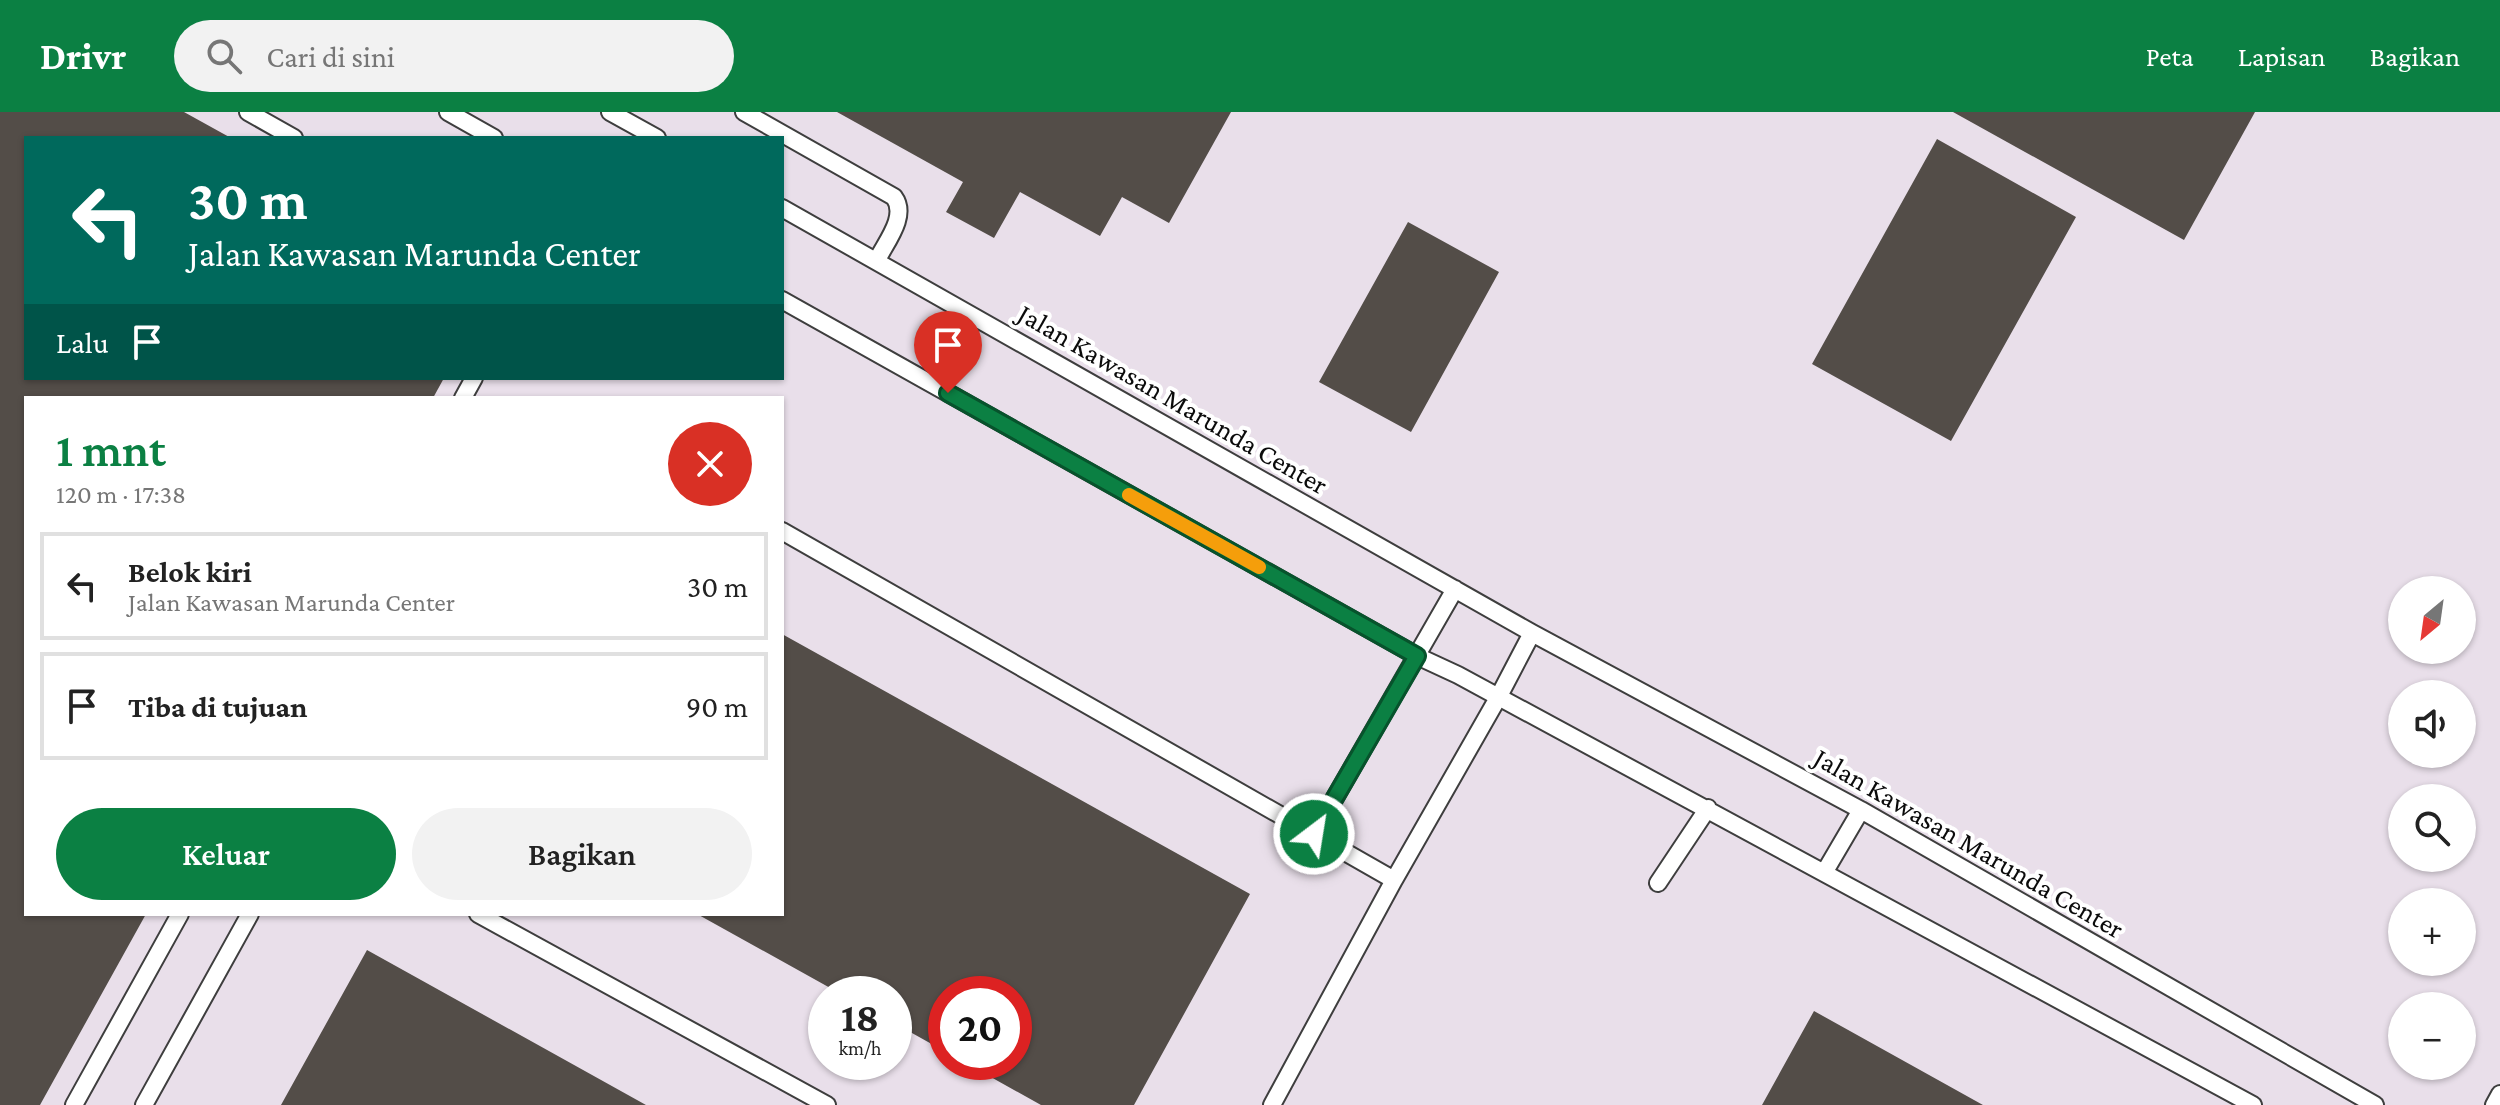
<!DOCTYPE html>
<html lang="id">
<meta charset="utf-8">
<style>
:root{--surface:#fff;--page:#f2f2f2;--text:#222;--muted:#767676;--line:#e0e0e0;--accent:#0b8043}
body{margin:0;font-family:"Crimson Pro",serif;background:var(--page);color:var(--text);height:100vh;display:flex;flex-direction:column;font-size:30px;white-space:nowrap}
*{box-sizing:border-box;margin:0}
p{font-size:26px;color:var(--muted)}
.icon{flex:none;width:44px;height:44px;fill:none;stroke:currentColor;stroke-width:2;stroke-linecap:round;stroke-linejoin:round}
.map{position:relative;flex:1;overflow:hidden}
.sheet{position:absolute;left:24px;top:284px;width:760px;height:520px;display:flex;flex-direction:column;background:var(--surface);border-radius:0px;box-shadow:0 2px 6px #0004}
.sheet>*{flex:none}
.hud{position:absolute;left:24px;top:24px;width:760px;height:244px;border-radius:0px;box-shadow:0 2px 6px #0004;background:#00695c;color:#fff;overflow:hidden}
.needle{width:52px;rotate:209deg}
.buttons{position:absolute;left:2388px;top:464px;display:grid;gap:16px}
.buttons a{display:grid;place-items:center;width:88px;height:88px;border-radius:50%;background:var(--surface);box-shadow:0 2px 6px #0004;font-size:40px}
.speed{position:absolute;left:808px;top:864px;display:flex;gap:16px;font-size:40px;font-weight:700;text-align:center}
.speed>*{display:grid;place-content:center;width:104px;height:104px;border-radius:50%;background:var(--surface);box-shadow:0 2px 6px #0004;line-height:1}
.speed small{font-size:20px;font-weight:400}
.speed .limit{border:12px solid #d22;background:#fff;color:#111}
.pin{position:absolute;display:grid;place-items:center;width:68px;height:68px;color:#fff;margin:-82px -34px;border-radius:50% 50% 50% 0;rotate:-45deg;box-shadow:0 0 8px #0007}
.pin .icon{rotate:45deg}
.me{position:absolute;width:88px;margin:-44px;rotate:31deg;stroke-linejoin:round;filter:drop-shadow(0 0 6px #0008)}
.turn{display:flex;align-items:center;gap:28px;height:168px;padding:0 32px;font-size:36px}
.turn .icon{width:104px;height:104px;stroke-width:2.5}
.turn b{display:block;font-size:56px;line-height:68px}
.then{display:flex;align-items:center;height:76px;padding:0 32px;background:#0003;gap:16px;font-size:30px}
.round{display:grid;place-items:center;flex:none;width:84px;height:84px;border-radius:42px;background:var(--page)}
.head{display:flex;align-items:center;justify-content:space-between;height:136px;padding:0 32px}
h1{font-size:48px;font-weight:600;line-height:60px;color:var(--accent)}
.button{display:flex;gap:16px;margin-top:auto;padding:16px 32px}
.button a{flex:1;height:92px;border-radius:48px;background:var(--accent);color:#fff;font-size:32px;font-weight:600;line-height:92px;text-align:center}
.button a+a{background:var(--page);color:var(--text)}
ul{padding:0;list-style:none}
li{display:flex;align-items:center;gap:24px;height:108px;margin:0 16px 12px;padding:0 16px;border:4px solid var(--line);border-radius:0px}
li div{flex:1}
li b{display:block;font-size:30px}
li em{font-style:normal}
header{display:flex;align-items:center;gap:48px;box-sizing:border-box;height:112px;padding:0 40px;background:var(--accent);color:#fff}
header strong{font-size:38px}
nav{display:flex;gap:44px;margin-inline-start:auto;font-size:28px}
.search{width:560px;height:72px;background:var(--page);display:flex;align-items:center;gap:20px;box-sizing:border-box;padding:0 28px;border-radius:44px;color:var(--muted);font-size:30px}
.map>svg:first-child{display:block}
.industrial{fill:#e9dfea;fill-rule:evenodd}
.building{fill:#534d48}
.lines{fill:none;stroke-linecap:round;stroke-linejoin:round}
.service-casing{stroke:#3e3e3e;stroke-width:20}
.service{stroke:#fff;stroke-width:16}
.route-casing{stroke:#07532c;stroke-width:20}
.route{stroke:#0b8043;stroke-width:14}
.slow{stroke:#f59e0b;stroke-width:14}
.labels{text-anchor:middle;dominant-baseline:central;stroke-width:8;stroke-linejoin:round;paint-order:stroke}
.street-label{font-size:28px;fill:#0b0b0b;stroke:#fff}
</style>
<header>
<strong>Drivr</strong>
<div class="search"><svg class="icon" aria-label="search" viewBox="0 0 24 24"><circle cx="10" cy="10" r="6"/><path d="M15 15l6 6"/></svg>Cari di sini</div>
<nav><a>Peta</a><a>Lapisan</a><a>Bagikan</a></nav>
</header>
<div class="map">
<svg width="2500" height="993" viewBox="0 0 2500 993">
<rect width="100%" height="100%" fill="#fefce9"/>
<path class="industrial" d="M0,0H2500V993H0ZM26,26H782V266H26ZM26,286H782V802H26ZM2402,478H2462V538H2402ZM2402,582H2462V642H2402ZM2402,686H2462V746H2402ZM2402,790H2462V850H2402ZM826,882H894V950H826ZM946,882H1014V950H946ZM2402,894H2462V954H2402Z"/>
<path class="building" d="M0,0H184L231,26H26V266H444L433,286H26V802H146L40,993H0Z
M837,0H1231L1169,111L1122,85L1100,124L1020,80L994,126L946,100L963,70Z
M1953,0H2255L2184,128Z
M1937,27L2076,105L1951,329L1812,252Z
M1408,110L1499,160L1411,320L1319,270Z
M782,522L1250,782L1134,993H1041L964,950H1014V882H946V940L894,911V882H841L697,802H782Z
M367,838L646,993H281Z
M1814,899L1983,993H1762Z"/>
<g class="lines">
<defs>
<path id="service" d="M248,0L294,26
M448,0L494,26
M610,0L657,26
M744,0L894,85C908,104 886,130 877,148
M782,96L1532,521L1861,698L2375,993
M782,188L1417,544L1458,563L2253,993
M463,286L474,266
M782,419L1394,768L1272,993
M1314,722L1455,477
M1824,761L1861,698
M1394,768L1499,584L1532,521
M1658,771L1708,696
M478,802L827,993
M74,993L180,802
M144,993L250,802
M2494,993L2500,982"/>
</defs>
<use href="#service" class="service-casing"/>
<use href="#service" class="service"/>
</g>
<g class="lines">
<defs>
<path id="route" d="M948,281L1417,544L1314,722"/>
</defs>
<use href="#route" class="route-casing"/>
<use href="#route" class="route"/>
<path class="slow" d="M1129,383L1259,455"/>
</g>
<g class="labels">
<g class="street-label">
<text transform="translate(1173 287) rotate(30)">Jalan Kawasan Marunda Center</text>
<text transform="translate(1969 731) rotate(30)">Jalan Kawasan Marunda Center</text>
</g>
</g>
</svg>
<div class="buttons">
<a><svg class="needle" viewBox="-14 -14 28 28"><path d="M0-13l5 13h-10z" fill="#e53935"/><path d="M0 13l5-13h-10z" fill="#767676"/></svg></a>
<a><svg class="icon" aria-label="sound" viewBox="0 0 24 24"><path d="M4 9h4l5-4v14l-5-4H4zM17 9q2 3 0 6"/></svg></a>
<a><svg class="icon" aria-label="search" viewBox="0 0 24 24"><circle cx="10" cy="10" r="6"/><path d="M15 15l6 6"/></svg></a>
<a>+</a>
<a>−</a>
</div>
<div class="speed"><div>18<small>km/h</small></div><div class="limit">20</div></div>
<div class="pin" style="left:948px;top:281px;background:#d93025"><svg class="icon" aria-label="arrive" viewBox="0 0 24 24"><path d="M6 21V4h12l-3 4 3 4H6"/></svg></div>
<svg class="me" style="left:1314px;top:722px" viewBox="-20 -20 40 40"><circle r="17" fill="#0b8043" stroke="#fff" stroke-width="3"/><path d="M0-11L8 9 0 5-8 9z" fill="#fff"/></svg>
<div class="hud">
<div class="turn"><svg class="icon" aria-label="left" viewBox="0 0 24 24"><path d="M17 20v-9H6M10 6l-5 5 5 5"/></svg><div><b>30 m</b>Jalan Kawasan Marunda Center</div></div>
<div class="then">Lalu<svg class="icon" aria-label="arrive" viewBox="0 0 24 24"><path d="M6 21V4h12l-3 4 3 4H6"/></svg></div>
</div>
<section class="sheet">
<div class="head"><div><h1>1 mnt</h1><p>120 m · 17:38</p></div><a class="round" style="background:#d93025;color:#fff"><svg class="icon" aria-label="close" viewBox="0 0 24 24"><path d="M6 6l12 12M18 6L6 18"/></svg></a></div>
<ul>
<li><svg class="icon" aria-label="left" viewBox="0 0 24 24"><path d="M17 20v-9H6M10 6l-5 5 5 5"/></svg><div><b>Belok kiri</b><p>Jalan Kawasan Marunda Center</p></div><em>30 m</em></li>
<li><svg class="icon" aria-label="arrive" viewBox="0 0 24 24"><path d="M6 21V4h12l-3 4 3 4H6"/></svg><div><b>Tiba di tujuan</b></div><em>90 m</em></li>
</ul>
<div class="button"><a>Keluar</a><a>Bagikan</a></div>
</section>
</div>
